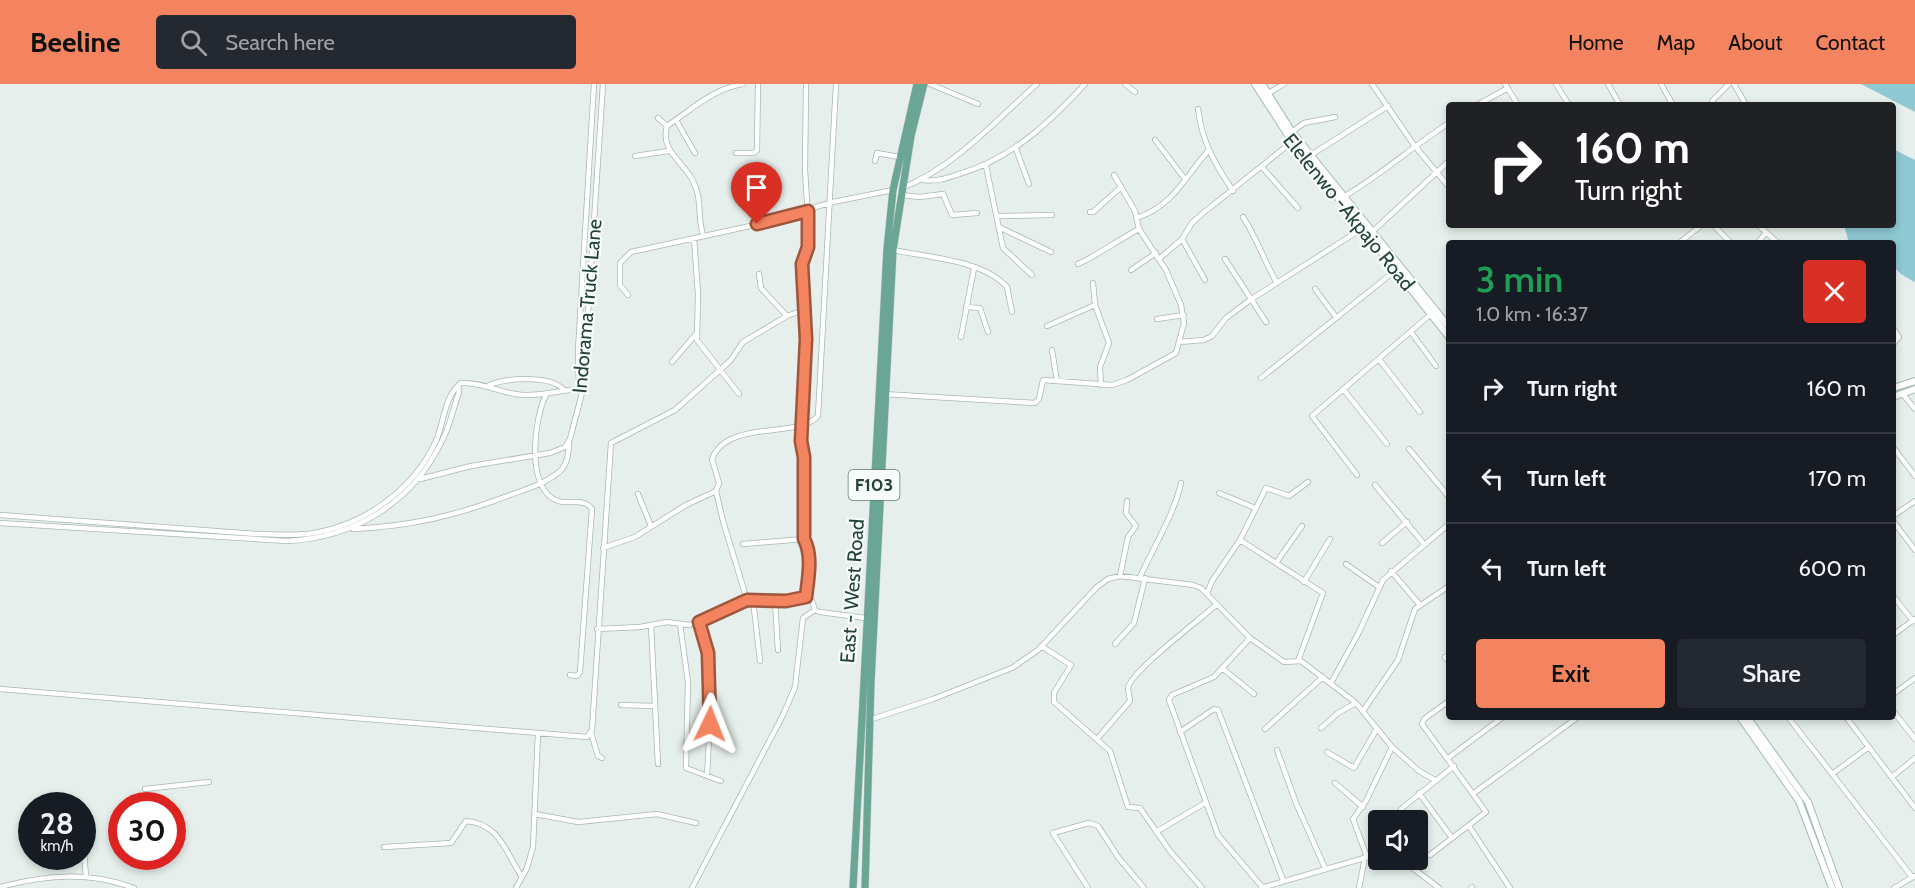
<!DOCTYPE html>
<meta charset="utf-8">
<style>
:root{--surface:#171b24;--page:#242831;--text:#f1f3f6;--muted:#9ea1a6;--line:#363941;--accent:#f4845f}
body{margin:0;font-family:Cabin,sans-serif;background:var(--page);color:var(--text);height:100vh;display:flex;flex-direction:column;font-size:22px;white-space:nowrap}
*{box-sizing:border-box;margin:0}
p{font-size:20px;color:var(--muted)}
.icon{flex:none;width:33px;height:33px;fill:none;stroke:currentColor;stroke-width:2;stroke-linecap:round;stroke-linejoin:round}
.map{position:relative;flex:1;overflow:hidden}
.sheet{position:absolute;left:1446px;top:156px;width:450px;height:480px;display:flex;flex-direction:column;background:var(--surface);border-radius:6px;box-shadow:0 3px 9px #0003}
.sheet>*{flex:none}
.hud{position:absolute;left:1446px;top:18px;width:450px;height:126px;border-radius:6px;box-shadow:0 3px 9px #0003;background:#202124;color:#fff;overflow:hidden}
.tools{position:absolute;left:1368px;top:726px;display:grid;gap:12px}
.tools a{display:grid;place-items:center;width:60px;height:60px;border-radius:6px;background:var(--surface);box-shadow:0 3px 9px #0003;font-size:30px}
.speed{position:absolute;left:18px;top:708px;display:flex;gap:12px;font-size:30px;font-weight:700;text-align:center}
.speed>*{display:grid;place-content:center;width:78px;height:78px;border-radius:50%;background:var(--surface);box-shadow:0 3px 9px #0003;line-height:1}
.speed small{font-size:15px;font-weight:400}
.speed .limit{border:9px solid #d22;background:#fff;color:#111}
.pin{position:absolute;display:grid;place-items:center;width:51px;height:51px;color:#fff;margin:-62px -26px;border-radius:50% 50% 50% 0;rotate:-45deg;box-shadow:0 0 6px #0007}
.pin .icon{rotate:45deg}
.me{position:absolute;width:66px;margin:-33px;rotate:2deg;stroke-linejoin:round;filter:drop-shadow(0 0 4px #0008)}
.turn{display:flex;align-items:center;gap:21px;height:126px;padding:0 30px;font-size:27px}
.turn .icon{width:78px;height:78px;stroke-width:2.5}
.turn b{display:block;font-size:42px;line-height:51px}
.round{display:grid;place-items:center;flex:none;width:63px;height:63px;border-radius:6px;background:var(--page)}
.overview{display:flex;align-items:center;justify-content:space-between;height:102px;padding:0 30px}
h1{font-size:36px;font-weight:600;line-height:45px;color:#1e9e55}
.primary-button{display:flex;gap:12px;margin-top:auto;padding:12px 30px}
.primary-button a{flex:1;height:69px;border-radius:6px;background:var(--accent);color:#111;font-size:24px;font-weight:600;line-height:69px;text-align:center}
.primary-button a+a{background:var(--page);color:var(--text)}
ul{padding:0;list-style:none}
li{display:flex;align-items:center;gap:18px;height:90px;padding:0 30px;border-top:2px solid var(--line)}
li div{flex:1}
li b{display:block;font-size:22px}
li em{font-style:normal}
header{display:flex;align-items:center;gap:36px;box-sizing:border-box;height:84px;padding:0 30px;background:var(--accent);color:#111}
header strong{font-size:28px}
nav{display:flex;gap:33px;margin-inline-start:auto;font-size:21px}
.search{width:420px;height:54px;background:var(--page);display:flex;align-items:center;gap:15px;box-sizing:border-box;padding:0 21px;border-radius:6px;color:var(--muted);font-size:22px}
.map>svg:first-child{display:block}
.water{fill:#8ec9d4}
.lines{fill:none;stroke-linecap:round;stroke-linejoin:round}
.street-casing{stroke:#a8b8b2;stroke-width:6}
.secondary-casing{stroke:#a4bbb3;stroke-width:8}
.primary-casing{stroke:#c2cac8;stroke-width:8}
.street{stroke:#fff;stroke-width:4.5}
.secondary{stroke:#fff;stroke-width:6}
.primary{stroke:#6aa596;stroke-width:7}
.route-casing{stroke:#9f563e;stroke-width:15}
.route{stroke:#f4845f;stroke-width:10}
.labels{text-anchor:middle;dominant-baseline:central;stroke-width:4.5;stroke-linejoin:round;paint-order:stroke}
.shield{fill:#f7fbf9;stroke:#637a73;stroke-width:1.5}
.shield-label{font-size:18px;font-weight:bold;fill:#24423a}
.street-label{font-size:20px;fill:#24423a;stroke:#f7fbf9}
</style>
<header>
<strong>Beeline</strong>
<div class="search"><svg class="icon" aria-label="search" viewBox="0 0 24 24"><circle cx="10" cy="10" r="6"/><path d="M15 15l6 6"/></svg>Search here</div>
<nav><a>Home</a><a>Map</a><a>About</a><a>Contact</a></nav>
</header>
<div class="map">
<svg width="1915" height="804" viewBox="0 0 1915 804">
<rect width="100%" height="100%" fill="#e6efeb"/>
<path class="water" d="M1861,0H1915V28Z
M1893,65L1915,76V198C1892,186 1893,185 1893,159H1849L1844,141H1893Z"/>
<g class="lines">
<defs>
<path id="street" d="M930,0L978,20
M1125,0L1135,8
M1372,0L1414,61L1449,103
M1505,0L1518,21
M1556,0L1569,21
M1608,0L1620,21
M1661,0L1673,21
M1734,0L1746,21
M1267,10L1284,0
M1712,17L1729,0
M1477,21L1508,4
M1198,25C1202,58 1215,80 1233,107
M658,34L667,42
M676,36L695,69
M1292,48L1304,39L1335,33
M1155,56L1185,95
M1016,65L1029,100
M736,69H754L757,66L758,0
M1311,71L1388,22
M635,72L669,67
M875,77L877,69L899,73
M986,82L1003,164L1032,191
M1262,83L1298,124
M923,96C936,98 947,94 959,90C1011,75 1049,39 1085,0
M902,104C955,83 995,37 1037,0
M901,111L920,113L943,110L952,131L977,129
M1345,112C1382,90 1413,62 1449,39
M1090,128H1093L1120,104
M999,132L1052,131
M1243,133C1257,154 1264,177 1277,199
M1137,134C1174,121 1184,94 1208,67
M1713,141L1731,159
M1758,141L1778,159
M1001,144L1051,168
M1373,147L1449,77
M703,151C697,133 703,114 692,95C682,77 660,66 667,42C691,26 714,4 743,0
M694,154L698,210L697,256L739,310
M1182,155L1205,196
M1679,159L1702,141
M1757,159L1766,149
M893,166C926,173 984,176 1007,203L1012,228
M1159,175L1182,155L1192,139L1202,130L1293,57
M1225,175L1266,238
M1078,180C1100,170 1118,156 1139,145
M1131,186L1156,169
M759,190L761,204L787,232
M1093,199L1095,221L1109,259L1100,283L1101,301
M1315,205L1336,233
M628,211L620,201V179L631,168L750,142L833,118L893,106
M966,223L980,224L988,248
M1157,235L1184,231
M1047,242L1095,221
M1893,244L1899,253L1893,260
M1411,248L1436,282
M961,253L974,184
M1179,258L1204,256L1212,252L1226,234L1250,216L1363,144
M1052,266L1057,297
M1379,275L1420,328
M672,278L696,250
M1261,294L1396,186
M489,301C507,294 549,291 563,305
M1343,305L1387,360
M579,307L578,266L594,0
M1902,309L1915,325
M883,310L1035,319L1039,315L1043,296L1112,301L1127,296L1176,269L1184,239L1181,221L1166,186L1139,145L1135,127L1114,91
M546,311C534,334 525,406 558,417C569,421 583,413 592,425L580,588L577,592L570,591
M1893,363L1915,392
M1409,365L1449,413
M1357,391L1312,332L1431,230
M420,395L471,382L550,369L565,363L570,355L583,305L603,0
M1375,401L1424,460
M1219,409L1255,424
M638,410L651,442
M0,431L257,450C274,450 291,452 307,450C362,443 413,407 436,357C444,339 444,312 461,299C484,298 501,310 524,311C545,312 563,305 583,305
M1893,432L1915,417
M1893,437L1915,466
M0,439L287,457C353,454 411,420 441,359C450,343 453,325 459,308L458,302
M353,445C412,442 455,432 510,411C527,405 547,399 560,387C568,380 569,367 569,357
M804,455V373L801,357L805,255L802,181L808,163L809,149L805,86L806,0
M1240,456L1323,509L1298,577
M1382,459L1407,438
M743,460L804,455C813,472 808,494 806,513
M603,464L635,453L686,421L716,407
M1276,479L1302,442
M1346,480L1379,503
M1391,487L1420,521
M1120,492L1128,453L1136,442L1126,429L1127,417
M1140,493C1154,462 1174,431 1181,399
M1304,498L1330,455
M1207,510L1212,497L1240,456L1266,404L1289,412L1308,398
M1893,512L1913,537
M747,516L723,437L716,407L719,399L712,375C727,335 798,355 818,332L836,0
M753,516L760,577
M775,517L778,566
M699,538C714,590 710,639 707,692
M680,540L688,598L686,684L721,697
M651,541L658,680
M597,545L640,543L667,538L689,541L747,516L786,517L806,513L812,517L815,526L820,528L865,534
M1893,551L1915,535
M1250,554L1214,593L1172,611L1169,616L1218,751L1263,804
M1115,560L1134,539L1145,494
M1041,562L1071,581L1054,609V618L1110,667L1128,723L1140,724L1170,767L1202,804
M1445,573L1449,578
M1222,584L1254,610
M1331,599L1358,550L1383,496L1449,440
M0,605L587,653L592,646L611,359L675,326L730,277L743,258L787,232L804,226
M1893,610L1915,594
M621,621L655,622
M1363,627L1398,576L1415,525L1449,502
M1893,627L1915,655
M1788,633L1912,793
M1846,633L1915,724
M869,636L933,615L1012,584L1038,566L1097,503L1108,495L1120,492L1193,501L1201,504L1250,554L1284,578L1301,577L1356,619L1392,663L1366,717L1353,735L1367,773
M1321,644L1338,629L1356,619
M1265,645L1323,593
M1180,648L1214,625L1218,626L1283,796
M591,649L598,672L602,674
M1097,655L1130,617C1130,613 1128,608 1128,604C1130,588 1201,535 1217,520
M1392,663L1419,687L1435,696
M1277,666L1296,719L1325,784
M1327,668L1354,684L1376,646
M1448,674L1503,633
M1832,690L1869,663
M1892,693L1915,674
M1335,699L1363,723
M145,705L209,698
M1419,709L1452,754
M1474,709L1578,633
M1401,725L1454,682
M535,730L578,738L657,730L696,739
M1469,742L1510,804
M1156,748L1205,719
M83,754L86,793
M384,763L451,759L466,737C500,740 505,767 522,793
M1430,771L1486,728L1422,640L1424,635L1449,617
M1402,776L1439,804
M0,803C46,791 88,787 134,804
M516,804L527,784L533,763L538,649
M692,804L783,631L795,603L803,534L815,526
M1088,804L1053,749L1089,739L1098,742L1118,773L1144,804
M1261,804L1378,770
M1359,804L1365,773
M1471,804L1472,803
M1894,804L1915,792"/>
<path id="secondary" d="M1255,0L1288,51L1449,253
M1262,0L1292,48L1449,243
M1893,304L1915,297
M1893,313L1915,305
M1740,633L1799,717L1832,804
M1747,633L1808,718L1839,804"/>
<path id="primary" d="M853,804L887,165L893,106L917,0
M865,804L871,598L893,166L911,52L924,0"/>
</defs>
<use href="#street" class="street-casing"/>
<use href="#secondary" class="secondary-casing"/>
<use href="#primary" class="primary-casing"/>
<use href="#street" class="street"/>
<use href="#secondary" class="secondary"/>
<use href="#primary" class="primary"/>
</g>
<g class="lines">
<defs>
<path id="route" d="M710,640L708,569L699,538L747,516L786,517L806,513C808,494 813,472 804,455V373L801,357L806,255L802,180L808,163V127L757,140"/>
</defs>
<use href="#route" class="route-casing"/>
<use href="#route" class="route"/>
</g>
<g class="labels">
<rect class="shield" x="848.5" y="386" width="51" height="30" rx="4.5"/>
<g class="shield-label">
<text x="874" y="401">F103</text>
</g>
<g class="street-label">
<text transform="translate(1349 128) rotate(51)">Elelenwo -Akpajo Road</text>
<text transform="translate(587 222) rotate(-85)">Indorama Truck Lane</text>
<text transform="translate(852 507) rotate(-86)">East - West Road</text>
</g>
</g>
</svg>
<div class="tools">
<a><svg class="icon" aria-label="sound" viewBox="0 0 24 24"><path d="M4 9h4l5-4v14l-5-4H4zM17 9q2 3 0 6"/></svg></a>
</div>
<div class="speed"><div>28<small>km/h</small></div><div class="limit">30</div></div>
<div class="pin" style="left:757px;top:140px;background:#d93025"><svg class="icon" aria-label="arrive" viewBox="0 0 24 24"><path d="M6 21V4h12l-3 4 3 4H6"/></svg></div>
<svg class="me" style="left:710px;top:640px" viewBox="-20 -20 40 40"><path d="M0-17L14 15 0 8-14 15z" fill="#f4845f" stroke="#fff" stroke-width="4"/></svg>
<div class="hud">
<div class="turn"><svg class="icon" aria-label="right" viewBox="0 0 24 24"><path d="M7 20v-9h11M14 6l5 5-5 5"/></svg><div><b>160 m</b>Turn right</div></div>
</div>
<section class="sheet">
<div class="overview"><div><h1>3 min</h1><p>1.0 km · 16:37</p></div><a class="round" style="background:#d93025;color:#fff"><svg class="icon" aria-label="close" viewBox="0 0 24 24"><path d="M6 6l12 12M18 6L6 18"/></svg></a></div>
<ul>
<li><svg class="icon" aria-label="right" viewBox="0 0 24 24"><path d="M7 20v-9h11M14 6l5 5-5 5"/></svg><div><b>Turn right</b></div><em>160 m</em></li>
<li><svg class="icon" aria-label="left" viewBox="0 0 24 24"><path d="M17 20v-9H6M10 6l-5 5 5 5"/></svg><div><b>Turn left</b></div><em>170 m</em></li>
<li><svg class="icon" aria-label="left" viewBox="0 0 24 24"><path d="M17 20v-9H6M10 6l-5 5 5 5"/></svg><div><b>Turn left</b></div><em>600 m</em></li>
</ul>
<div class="primary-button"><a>Exit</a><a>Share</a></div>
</section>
</div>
